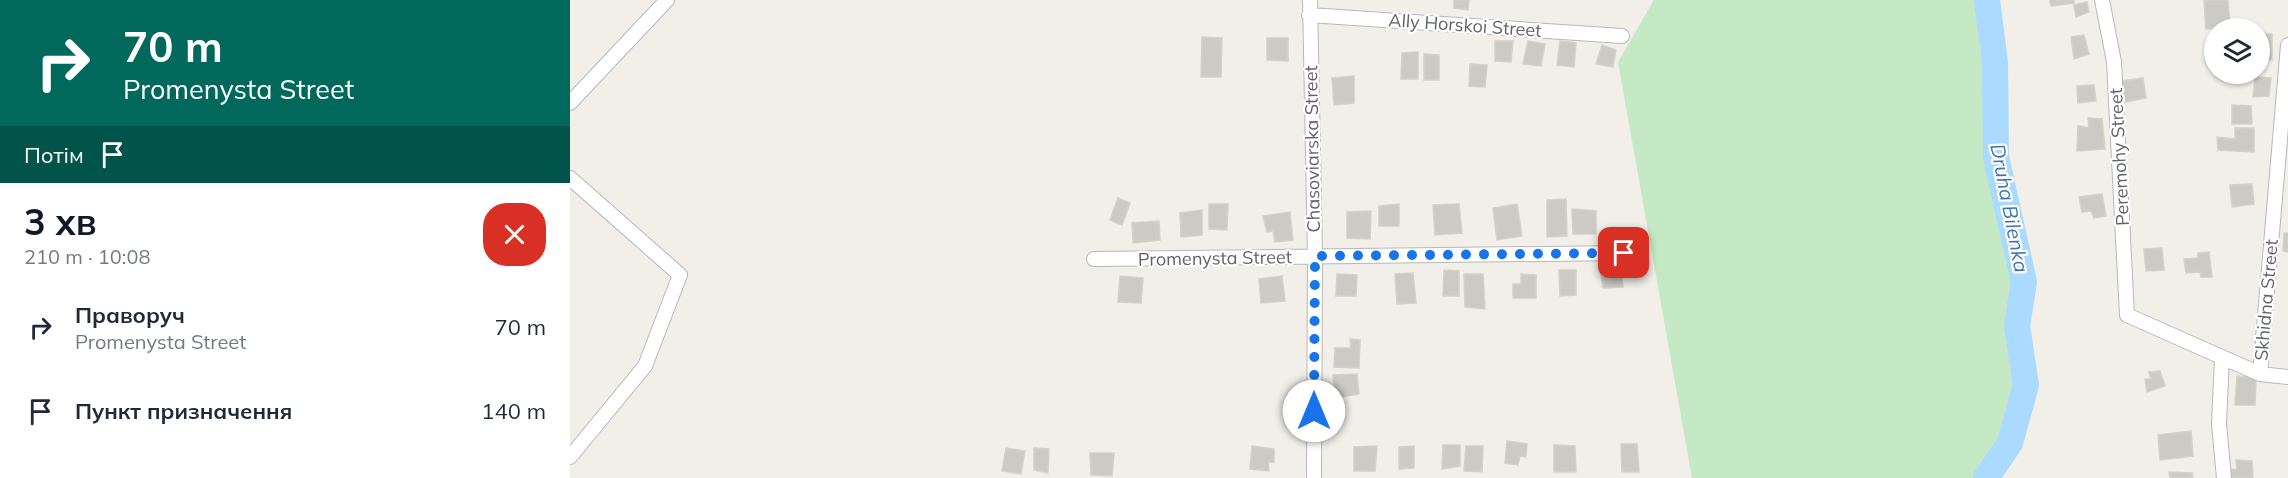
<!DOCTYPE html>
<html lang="uk">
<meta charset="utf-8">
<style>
:root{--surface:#fff;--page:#f2f2f3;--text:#1f2937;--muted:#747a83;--accent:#111827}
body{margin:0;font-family:Mulish,sans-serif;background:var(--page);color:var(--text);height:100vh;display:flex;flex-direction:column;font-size:22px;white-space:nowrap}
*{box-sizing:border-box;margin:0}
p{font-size:20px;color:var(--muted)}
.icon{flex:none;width:33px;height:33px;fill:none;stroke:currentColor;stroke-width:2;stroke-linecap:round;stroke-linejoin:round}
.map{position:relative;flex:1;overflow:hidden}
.side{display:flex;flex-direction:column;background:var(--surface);width:570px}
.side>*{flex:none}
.top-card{background:#00695c;color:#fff;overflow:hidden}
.tools{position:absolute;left:1634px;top:18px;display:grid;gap:12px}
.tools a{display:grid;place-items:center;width:66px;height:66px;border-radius:50%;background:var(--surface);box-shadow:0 2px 4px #0004;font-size:30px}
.pin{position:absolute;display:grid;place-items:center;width:51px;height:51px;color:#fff;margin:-26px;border-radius:12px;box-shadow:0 3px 9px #0006}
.me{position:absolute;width:66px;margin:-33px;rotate:0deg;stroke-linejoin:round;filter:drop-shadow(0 0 4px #0008)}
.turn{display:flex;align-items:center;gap:21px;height:126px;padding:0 24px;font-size:27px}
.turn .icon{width:78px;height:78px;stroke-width:2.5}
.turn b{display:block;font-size:42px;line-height:51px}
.then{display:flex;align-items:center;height:57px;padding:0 24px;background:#0003;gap:12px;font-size:22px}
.round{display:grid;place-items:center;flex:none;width:63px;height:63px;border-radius:24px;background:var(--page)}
.overview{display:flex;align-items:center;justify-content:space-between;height:102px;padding:0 24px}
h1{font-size:36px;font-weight:700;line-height:45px;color:var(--accent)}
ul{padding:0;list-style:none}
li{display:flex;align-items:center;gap:18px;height:84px;padding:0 24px}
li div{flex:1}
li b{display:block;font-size:22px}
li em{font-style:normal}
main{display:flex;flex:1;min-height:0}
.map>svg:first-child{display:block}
.green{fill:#c5e8c5}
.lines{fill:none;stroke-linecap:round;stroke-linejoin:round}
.river{stroke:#aadaff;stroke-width:26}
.building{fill:#cccac5;stroke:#d6d1c6;stroke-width:1.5}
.minor-casing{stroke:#b5b8bc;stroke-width:16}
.minor{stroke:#fff;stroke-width:14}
.route{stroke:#1a73e8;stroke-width:10;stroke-dasharray:0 18}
.labels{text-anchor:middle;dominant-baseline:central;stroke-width:4.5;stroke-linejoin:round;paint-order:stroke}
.street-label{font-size:18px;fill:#5f6368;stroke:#fff}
.water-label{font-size:20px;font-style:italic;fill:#4174aa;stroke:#fff}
</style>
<main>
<section class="side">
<div class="top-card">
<div class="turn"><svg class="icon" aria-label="right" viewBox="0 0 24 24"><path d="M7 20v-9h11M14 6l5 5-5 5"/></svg><div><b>70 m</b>Promenysta Street</div></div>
<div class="then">Потім<svg class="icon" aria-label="arrive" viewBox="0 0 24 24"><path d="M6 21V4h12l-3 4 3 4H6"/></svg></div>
</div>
<div class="overview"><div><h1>3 хв</h1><p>210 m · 10:08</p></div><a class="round" style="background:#d93025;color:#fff"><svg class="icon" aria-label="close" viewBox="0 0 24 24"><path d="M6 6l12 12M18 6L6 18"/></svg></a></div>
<ul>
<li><svg class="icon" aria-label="right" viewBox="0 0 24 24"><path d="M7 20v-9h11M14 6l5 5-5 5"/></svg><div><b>Праворуч</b><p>Promenysta Street</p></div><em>70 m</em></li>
<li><svg class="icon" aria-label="arrive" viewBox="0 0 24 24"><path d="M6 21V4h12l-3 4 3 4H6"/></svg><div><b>Пункт призначення</b></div><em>140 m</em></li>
</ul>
</section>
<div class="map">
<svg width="1718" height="478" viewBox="0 0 1718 478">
<rect width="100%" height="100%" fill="#f1efe8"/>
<path class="green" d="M1084,0H1417L1425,62L1426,157L1454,282L1447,326L1456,385L1440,443L1416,478H1122L1048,62Z"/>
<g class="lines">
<path class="river" d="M1416,478L1440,443L1456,385L1447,326L1454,282L1426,157L1425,62L1417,0"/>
</g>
<path class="building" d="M884,0H899L898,10L884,8Z
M1480,0H1504V3L1481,6Z
M1634,0H1658L1660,28L1636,29Z
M1517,2L1519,12L1506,17L1504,5Z
M1689,33L1702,34V60L1689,59Z
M1514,35L1519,54L1504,59L1501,37Z
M632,37L652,38L651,77H631Z
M697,38H718V61L697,60Z
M925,41H943L941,62L925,61Z
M958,41L975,44L971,66L953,64Z
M990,41L1006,43L1004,67L987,65Z
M1032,45L1046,50L1043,67L1026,64Z
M848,52V79H831L832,53Z
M854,54L869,55V80H854Z
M900,64L917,65L915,87L899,86Z
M784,76V103L764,105L762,78Z
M1685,77L1701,78L1699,96L1683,97Z
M1573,78L1576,98L1555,102L1552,81Z
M1524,85L1526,101L1508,103L1507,86Z
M1662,105L1681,106L1682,124H1662Z
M1518,118L1532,119L1535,149L1507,151L1508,126L1519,128Z
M1665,128H1684V152L1648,150L1647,137L1665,139Z
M1682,184L1684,204L1662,207L1660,185Z
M1532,194L1536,216L1524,218L1521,211L1512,212L1509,197Z
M548,198L560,203L552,225L540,220Z
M996,199L997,236L977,237V200Z
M639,204H658L657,230L639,229Z
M829,204V226H809V206Z
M889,204L892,233L865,235L863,205Z
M947,204L952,236L927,240L923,208Z
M1002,209L1026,211V234H1003Z
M632,210V235L611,237L610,213Z
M801,211L800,239L777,238V212Z
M720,212L723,240L705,242L703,231L697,232L693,216Z
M589,221L590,240L563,243L562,223Z
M1714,233H1718V252L1713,251Z
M1592,248L1594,270L1576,271L1574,249Z
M1639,252L1642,277H1631L1630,272L1616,273L1614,259L1628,258V253Z
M1051,268L1053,287L1033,288L1030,269Z
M874,270L889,271V296H873Z
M989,270H1006V295L990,296Z
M843,273L846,303L827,304L825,274Z
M767,274L787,275L786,296H766Z
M894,274H913L915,309L895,307Z
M951,274L966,275V298H943V284H951Z
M550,276L573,278L571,303L548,302Z
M712,276L715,301L691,303L689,279Z
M780,339L790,340L789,368L764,367L765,348H781Z
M1590,371L1595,386L1577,392L1575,379H1581L1579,372Z
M787,374L789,394L765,398L763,375Z
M1667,376L1686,378L1685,405H1665Z
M1621,431L1623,456L1590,460L1588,435Z
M937,441L957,444L956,457L950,456L948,465L935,463Z
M1051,444H1067L1069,472H1052Z
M873,445H890V466L872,469Z
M984,445L1005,446L1006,472H984Z
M682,446L704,449V462H698L699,471L680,469Z
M807,446L805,471H784V447Z
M844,446V468L829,469V447Z
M896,446H913L912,472L894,471Z
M436,448L455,451L451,474L432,471Z
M464,448L479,449L478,473L464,470Z
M520,453H544L542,476L521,475Z
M1666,460L1682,461L1683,478H1660L1659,470L1667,469Z
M1599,472L1622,473L1623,478H1600Z"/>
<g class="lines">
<defs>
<path id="minor" d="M740,0L745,256L744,478
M1532,0L1544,62L1557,315L1690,374L1718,377
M739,15L1052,36
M0,103L97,0
M0,178L110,275L75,366L0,457
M524,259L1054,253
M1652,357L1649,424L1654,478
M1690,374L1718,45"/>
</defs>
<use href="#minor" class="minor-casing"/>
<use href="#minor" class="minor"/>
</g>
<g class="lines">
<path class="route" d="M744,411L745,256L1054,253"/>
</g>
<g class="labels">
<g class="street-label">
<text transform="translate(895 25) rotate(4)">Ally Horskoi Street</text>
<text transform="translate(742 149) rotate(-91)">Chasoviarska Street</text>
<text transform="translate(1549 157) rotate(-93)">Peremohy Street</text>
<text transform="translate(645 258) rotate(-1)">Promenysta Street</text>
<text transform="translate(1696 300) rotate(-85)">Skhidna Street</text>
</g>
<g class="water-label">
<text transform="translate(1440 208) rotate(79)">Druha Bilenka</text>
</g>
</g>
</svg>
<div class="tools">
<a><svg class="icon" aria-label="layers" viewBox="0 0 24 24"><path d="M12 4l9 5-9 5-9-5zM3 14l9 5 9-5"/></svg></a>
</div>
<div class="pin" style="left:1054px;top:253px;background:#d93025"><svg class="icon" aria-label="arrive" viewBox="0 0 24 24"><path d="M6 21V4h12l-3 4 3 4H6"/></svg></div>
<svg class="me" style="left:744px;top:411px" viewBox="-20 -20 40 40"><circle r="19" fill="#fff"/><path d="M0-13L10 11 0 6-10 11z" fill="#1a73e8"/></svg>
</div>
</main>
